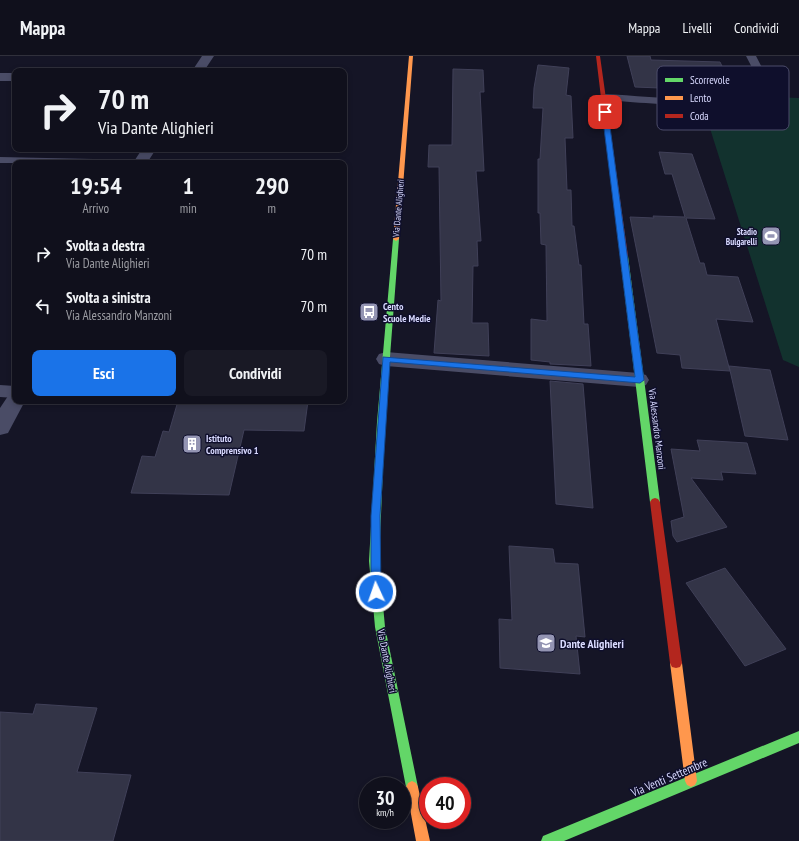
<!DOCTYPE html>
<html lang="it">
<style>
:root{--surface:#10101c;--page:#191925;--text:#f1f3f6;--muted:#9c9da3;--line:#30303b;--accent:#1a73e8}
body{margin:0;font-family:"PT Sans Narrow",sans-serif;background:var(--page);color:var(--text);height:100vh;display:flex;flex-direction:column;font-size:15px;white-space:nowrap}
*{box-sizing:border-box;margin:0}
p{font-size:13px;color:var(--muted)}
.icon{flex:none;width:22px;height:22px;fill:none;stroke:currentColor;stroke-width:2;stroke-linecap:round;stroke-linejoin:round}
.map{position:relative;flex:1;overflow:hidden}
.drawer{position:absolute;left:12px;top:104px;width:335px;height:244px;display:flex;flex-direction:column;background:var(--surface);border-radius:8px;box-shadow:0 2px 6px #0003,0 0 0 1px var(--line)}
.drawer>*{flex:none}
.hud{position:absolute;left:12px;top:12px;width:335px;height:84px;border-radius:8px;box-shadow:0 2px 6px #0003,0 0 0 1px var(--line);background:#10101c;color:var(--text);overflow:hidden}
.speed{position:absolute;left:359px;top:721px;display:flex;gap:8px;font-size:20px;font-weight:700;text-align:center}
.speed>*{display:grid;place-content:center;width:52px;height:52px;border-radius:50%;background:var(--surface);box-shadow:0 2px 6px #0003,0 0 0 1px var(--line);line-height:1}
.speed small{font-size:10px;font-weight:400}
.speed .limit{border:6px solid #d22;background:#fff;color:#111}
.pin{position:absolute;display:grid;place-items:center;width:34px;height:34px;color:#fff;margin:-17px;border-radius:8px;box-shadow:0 2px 6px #0006}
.me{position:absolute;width:44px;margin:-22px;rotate:357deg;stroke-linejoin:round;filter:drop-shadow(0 0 3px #0008)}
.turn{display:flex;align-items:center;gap:14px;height:84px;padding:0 20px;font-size:18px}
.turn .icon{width:52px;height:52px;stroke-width:2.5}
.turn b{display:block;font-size:28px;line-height:34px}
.eta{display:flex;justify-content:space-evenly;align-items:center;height:68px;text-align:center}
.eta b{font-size:24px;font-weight:600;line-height:28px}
.button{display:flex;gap:8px;margin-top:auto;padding:8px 20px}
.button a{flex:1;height:46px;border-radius:8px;background:var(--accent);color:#fff;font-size:16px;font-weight:600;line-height:46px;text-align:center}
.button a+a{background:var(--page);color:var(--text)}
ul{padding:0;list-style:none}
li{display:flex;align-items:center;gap:12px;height:52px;padding:0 20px}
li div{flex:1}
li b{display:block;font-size:15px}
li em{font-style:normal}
header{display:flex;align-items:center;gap:24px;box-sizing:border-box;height:56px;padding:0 20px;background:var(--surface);border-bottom:1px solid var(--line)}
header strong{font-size:19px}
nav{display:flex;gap:22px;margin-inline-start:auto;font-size:14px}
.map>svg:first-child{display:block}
.green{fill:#12322e}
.building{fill:#333447;stroke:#404058}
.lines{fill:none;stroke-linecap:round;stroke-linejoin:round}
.lane{fill:#4a4c66;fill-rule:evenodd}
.street{fill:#4a4c66;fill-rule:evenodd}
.fast{fill:#63d668;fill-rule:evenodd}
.slow{fill:#ff974d;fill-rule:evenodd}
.jam{fill:#b3261e;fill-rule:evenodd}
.route{fill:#1a73e8;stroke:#114b97}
.labels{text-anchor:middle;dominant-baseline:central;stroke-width:3;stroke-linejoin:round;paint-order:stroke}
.far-street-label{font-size:9px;fill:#d9daff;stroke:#0f0f2c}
.far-poi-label{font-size:9px;font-weight:bold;fill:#d9daff;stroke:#0f0f2c;text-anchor:end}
.poi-label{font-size:10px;font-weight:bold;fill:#d9daff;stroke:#0f0f2c;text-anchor:start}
.street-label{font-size:10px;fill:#d9daff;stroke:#0f0f2c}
.near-poi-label{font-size:12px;font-weight:bold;fill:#d9daff;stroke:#0f0f2c;text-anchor:start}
.near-street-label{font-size:12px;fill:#d9daff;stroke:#0f0f2c}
.key{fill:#0f0f2c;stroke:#4c4c6b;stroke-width:1}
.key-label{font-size:11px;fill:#d9daff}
</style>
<header>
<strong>Mappa</strong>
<nav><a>Mappa</a><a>Livelli</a><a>Condividi</a></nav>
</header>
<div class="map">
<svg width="799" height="785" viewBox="0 0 799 785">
<rect width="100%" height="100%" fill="#151526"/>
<path class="green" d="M772,41L799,42V311L783,304L702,47H765Z"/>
<path class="building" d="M627,0H650L651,4L720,6L734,35L635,31Z
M538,9L569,12L566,39L571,40L573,82H565L567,134H571L572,170H574L579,209H581L584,268H588L591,310L550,308V306L531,304V263L547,265L546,189L541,188L540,157H538V103H540L543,52H533L534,32Z
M453,13L483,14L484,36H480L484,115H476L481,185H477L478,210H473L472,267H488L489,300L434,297L438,244L441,245L439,111H428L429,89H452Z
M659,96L692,98L715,163L686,162L700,207H704L707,219L738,221L753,266L716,263L730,315L682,312L680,299L657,297L630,161L654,162L653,160L685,161L672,118H665Z
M729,310L770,314L788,384L745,380Z
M550,325L583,328L593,452L556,448Z
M178,345H308L304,375L244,374L229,439L131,437L142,400L155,401L163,375L169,376Z
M697,384L747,387L756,418L721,416L723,424L691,422L727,471L677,486L673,480L671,465L684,461L671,393L700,395Z
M509,490L553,493L555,507L578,508L585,581L576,580L580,618L500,612L499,563L512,564Z
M725,512L786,593L745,610L686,527Z
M36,648L97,652L77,716L131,719L113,785H0V656L33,658Z"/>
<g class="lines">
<path class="lane" d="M746,0H756L770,27C768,32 767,37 762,40C737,57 637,46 603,44L598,41L603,38C652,40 705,49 753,37L760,27Z
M0,101L140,104L146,107H0Z
M0,329L15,330V342L0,341Z"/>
<path class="street" d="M202,0H214L204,15H192Z
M0,17H15V25H0Z
M142,93H156L147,107H133Z
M386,296L639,317L646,319L649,324L646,329L639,331L386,310L379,308L376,303L379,298Z
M15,337V345H25L8,377L0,379V352L8,340Z"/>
<path class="fast" d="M396,181L399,183L385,366L379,505L385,571L418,731L416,735L412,737L408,735L406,731L375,571L369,505L377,366L393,183Z
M622,198H624L628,200L660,446L658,449L655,450L652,449L650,446L620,200Z
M799,675V687L564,785H541L543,780Z"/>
<path class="slow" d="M409,0H413L399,183L396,185L393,183Z
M676,602L680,603L682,607L697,725L695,729L691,731L687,729L685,725L670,607L672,603Z
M412,725L416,727L418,731L430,785H416L406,731L408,727Z"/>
<path class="jam" d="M596,0H600L628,200L624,202L620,200Z
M655,442L658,443L660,446L682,607L680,611L676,612L672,611L670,607L650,446L652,443Z"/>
</g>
<path class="route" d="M605,55L608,56L644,324L640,327L390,306L380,460L381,536L380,539L376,540L372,539L371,536V460L383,301L635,321L602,56Z"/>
<defs>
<symbol id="stadium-square" viewBox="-11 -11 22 22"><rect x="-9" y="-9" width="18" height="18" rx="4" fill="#9495b3" stroke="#0f0f2c"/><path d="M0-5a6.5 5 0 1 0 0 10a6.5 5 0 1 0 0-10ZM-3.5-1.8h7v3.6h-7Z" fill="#fff"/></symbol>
<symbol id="bus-square" viewBox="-11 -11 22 22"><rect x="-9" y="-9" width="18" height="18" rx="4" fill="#9495b3" stroke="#0f0f2c"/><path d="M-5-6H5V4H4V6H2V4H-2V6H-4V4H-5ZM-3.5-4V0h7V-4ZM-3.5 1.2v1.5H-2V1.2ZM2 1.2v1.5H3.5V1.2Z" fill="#fff"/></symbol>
<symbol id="building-square" viewBox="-11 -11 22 22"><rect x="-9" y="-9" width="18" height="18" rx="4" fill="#9495b3" stroke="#0f0f2c"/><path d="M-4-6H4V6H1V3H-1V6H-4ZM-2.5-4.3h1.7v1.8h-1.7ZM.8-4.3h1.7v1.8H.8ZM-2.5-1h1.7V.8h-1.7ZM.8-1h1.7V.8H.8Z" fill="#fff"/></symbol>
<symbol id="school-square" viewBox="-11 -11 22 22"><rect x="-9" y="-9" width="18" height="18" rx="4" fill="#9495b3" stroke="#0f0f2c"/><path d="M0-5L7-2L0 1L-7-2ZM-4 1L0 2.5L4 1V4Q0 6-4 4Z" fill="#fff"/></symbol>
</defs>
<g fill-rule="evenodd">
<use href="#stadium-square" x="760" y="169" width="22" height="22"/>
<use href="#bus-square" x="358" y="245" width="22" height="22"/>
<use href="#building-square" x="181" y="377" width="22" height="22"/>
<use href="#school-square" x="535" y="576" width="22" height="22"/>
</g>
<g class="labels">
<g class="far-street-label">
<text transform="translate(398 152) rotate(-85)">Via Dante Alighieri</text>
</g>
<g class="far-poi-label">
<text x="757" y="175">Stadio<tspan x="757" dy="10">Bulgarelli</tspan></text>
</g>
<g class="poi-label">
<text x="383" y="250">Cento<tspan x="383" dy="12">Scuole Medie</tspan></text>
<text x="206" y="382">Istituto<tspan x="206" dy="12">Comprensivo 1</tspan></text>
</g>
<g class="street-label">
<text transform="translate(657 373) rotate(83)">Via Alessandro Manzoni</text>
<text transform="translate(387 605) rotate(79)">Via Dante Alighieri</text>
</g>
<g class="near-poi-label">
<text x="560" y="587">Dante Alighieri</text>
</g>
<g class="near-street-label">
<text transform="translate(669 721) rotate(-23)">Via Venti Settembre</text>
</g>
</g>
<rect x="657" y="10" width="132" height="64" rx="6" class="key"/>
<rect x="665" y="22" width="18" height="4" fill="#63d668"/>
<rect x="665" y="40" width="18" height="4" fill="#ff974d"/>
<rect x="665" y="58" width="18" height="4" fill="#b3261e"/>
<g class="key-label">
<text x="690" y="28">Scorrevole</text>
<text x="690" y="46">Lento</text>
<text x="690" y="64">Coda</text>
</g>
</svg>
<div class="speed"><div>30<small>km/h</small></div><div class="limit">40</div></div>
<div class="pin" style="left:605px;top:56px;background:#d93025"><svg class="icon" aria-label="arrive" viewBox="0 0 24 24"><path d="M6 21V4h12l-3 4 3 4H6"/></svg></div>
<svg class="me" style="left:376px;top:536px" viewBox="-20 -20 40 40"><circle r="17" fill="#1a73e8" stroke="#fff" stroke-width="3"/><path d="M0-11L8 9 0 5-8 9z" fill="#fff"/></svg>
<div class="hud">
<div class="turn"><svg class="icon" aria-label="right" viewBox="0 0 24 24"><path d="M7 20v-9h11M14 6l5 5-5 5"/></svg><div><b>70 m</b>Via Dante Alighieri</div></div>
</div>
<section class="drawer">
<div class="eta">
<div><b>19:54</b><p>Arrivo</p></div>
<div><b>1</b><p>min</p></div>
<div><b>290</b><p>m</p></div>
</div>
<ul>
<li><svg class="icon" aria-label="right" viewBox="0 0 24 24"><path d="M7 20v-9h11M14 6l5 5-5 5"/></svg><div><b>Svolta a destra</b><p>Via Dante Alighieri</p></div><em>70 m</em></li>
<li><svg class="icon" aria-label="left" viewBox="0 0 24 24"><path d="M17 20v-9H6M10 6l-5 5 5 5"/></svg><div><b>Svolta a sinistra</b><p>Via Alessandro Manzoni</p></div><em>70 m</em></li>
</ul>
<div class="button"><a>Esci</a><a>Condividi</a></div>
</section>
</div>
